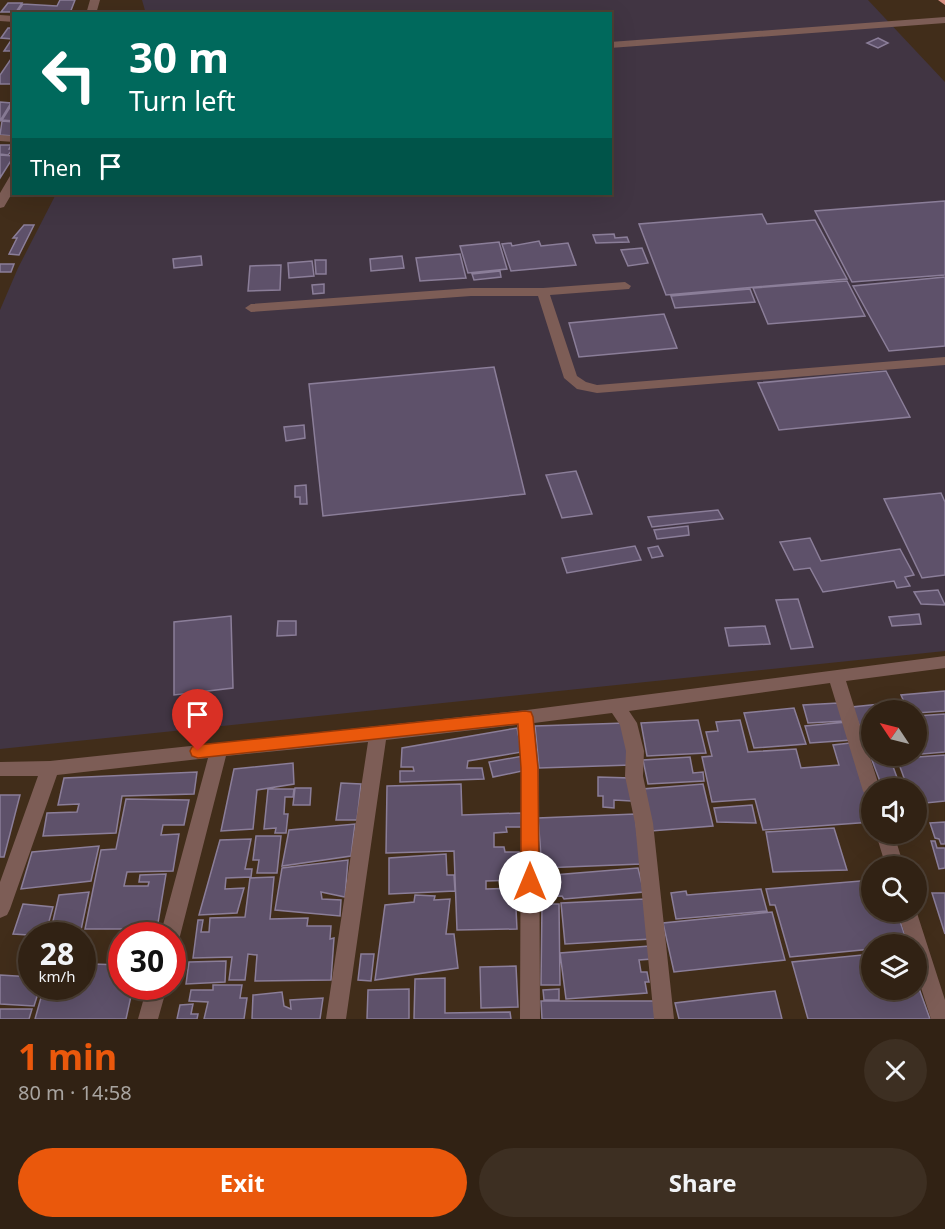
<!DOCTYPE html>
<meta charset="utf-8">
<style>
:root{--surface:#312214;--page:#3d2f22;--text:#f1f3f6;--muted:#a8a4a0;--line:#4c3f34;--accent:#ea580c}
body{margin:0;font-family:"Noto Sans",sans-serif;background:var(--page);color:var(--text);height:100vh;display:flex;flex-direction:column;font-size:22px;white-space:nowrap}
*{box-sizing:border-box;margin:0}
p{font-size:20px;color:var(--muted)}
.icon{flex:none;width:33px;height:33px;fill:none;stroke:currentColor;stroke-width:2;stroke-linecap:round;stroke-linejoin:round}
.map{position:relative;height:1019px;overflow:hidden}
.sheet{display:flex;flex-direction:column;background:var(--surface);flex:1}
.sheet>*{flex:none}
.banner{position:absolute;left:12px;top:12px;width:600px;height:183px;border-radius:0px;box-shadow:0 6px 24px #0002,0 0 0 2px var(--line);background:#00695c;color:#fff;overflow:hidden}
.needle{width:39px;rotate:305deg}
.fabs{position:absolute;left:861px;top:700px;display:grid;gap:12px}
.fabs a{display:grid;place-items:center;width:66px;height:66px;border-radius:50%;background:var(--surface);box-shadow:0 6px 24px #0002,0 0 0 2px var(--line);font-size:30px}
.speed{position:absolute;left:18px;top:922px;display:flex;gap:12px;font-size:30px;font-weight:700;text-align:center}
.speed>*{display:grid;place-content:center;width:78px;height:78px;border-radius:50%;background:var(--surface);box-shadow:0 6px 24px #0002,0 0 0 2px var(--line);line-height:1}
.speed small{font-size:15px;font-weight:400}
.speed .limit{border:9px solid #d22;background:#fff;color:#111}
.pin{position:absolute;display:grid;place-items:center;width:51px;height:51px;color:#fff;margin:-62px -26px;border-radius:50% 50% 50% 0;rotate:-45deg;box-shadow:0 0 6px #0007}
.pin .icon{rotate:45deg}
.me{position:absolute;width:66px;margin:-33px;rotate:0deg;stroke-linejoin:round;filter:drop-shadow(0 0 4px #0008)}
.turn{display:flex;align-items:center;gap:21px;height:126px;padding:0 18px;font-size:27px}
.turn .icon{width:78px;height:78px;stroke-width:2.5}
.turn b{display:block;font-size:42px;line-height:51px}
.then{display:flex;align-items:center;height:57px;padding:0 18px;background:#0003;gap:12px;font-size:22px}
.round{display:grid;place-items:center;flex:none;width:63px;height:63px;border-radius:32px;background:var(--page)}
.headline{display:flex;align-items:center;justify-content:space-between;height:102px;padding:0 18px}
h1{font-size:36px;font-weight:700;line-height:45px;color:var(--accent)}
.primary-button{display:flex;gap:12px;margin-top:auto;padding:12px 18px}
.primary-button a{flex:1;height:69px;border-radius:36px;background:var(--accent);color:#fff;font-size:24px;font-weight:700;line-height:69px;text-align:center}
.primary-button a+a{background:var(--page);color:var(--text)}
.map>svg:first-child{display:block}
.industrial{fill:#413543}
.building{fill:#5e516a;stroke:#8b7e99;stroke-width:1.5}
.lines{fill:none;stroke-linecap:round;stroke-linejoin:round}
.service{fill:#7d5d56;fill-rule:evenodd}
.minor{fill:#7d5d56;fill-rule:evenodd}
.trunk{fill:#d68e80;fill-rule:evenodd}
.route{fill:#ea580c;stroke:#983908;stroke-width:1.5}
</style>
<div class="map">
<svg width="945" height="1019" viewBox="0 0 945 1019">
<rect width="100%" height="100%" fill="#412d1a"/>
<path class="industrial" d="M142,0H868L945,82V651L0,749V310L18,268L56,194H610V14H146Z"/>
<path class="building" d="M60,0H75L70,13L18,11L23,4L57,6Z
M8,3H22L16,12H1Z
M8,28H14V51H4L12,39L1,38Z
M878,38L888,43L878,48L867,43Z
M13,56L14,84H0V75Z
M0,102L11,103L0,121Z
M12,104L14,121L2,120Z
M2,121L14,122V136L0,135Z
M0,145H11L9,149H13L8,155L0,154Z
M0,155L14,156L0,178Z
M945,201V275L852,282L815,211Z
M762,214L767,224L815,220L847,279L666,295L639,224Z
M24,225H34L19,255L9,254L17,238H13Z
M614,234L615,238L627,237L629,242L596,243L593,235Z
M539,241L541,246L568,243L576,265L511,271L502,244L511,243L512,246Z
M499,242L507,269L468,273L460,246Z
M642,248L648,263L628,266L621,250Z
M460,254L466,278L420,281L416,258Z
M201,256L202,265L174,268L173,259Z
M402,256L404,268L371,271L370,259Z
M315,260H326V274H316Z
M312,261L314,276L289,278L288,263Z
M0,264H14L11,272H0Z
M281,265L280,290L248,291L250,266Z
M500,271L501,277L474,280L472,274Z
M945,277V346L889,351L853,286Z
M847,281L865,316L768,324L753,288Z
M324,284V293L313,294L312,285Z
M750,289L755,302L675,308L671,296Z
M664,314L677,348L579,357L569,323Z
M494,367L525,494L323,516L309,384Z
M886,371L910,417L779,430L758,383Z
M304,425L305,438L286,441L284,427Z
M576,471L592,514L562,518L546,475Z
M306,485L307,504H300V497H295V486Z
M941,493L945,502V575L922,578L884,499Z
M718,510L723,519L652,527L648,517Z
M688,526L689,535L657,539L654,530Z
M810,538L821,561L900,549L914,575L905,577L910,586L897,588L894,581L823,592L810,568L794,570L780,542Z
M635,546L641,560L567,573L562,558Z
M658,546L663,556L652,558L648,548Z
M938,590L945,605L921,604L914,592Z
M798,599L813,647L791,649L776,600Z
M919,614L921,624L892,626L889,617Z
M231,616L233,688L174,695V622Z
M278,621H296V635L277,636Z
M765,626L770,644L729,646L725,628Z
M945,691V711L916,713V711H908L901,695Z
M838,703L845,721L808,723L803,705Z
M880,704L882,711H872V756H900L901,761H891L899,783L881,784L852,707Z
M794,708L806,744L754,748L744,713Z
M945,714V752L922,754L916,739V716Z
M698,720L706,753L647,756L641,723Z
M740,720L748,752L796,749L801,768L839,765L833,745L850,743L872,802V822L763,830L755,799L712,802L702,757L712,756L706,732L718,731L716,722Z
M847,722L852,740L810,743L805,726Z
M625,723L631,765L539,768L535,726Z
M517,728L522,752L468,761L467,768H482L484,779L400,782V771H414L413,767H401L402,748Z
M945,755V801L916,804V789H908L899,764H906L904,758Z
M523,756L527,770L493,777L489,762Z
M690,757L693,773L703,772L704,781L648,784L643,760Z
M293,763L294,784L257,790L253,829L221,831L234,769Z
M197,772L194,794L122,796L116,833L43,836L47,813L77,812L79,804L58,805L64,778Z
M598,777L631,778V801L614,800V808L603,807V796H598Z
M341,783L361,784L357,820H336Z
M461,784L462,815L521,813L522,827H506L507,832L494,833V847H504L505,852H519L521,880L486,881V889L515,888L517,929L457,930L454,851L386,853L387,786Z
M703,784L713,826L651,831L642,789Z
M295,788H311L310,805H293Z
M268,789H294L293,797H285L284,814H288L286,833H275L276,828L264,829Z
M0,795H20L4,857H0Z
M126,799L189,800L184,825H163L161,835L179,834L173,871L127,872L124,886H148L149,882H139L140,875L166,874L157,929H85L101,850L116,849Z
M752,805L756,823L717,822L714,808Z
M635,814L641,864L542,868L538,818Z
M945,822V844H941L939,839L935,838L930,823Z
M355,824L351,856L282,866L289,830Z
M834,828L847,870L773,872L766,832Z
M256,836H281L277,873H257L259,860H253Z
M251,839L245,869H252L251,877L226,878L225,889L244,888L237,913L199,915L220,840Z
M931,841H935L937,848H945V868L939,869Z
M99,846L91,881L21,889L32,852Z
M446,854L447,875H454L455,891L389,894V858Z
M348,860L345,897L321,892L322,899L341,900L340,916L275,910L282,868Z
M638,868L644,892L564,899L562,896L544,897L541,876Z
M274,877L270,919L308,918L307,926H331L330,939L334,938L331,980L255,981L257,955L248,954L245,980H229L232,957L193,958L198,920H203L201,932H209L210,918L245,917L250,878Z
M872,880V912H897L908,945H872V949L790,957L776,908L775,905H770L766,889Z
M761,889L767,911L676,919L671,893L686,891L687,895Z
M89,892L81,930L50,934L59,895Z
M932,893H945V934Z
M415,895L435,896L434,900L450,899L446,934H454L458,968L375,980L385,905L414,902Z
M645,899L651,939L565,944L561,903Z
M23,904L53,907L45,936L13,934Z
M542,904H559L560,985H541Z
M772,912L785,960L674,972L663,923Z
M649,946L652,959L639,960L641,972H647L649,982H645L647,993L566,999L560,953Z
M361,954H374L371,981L358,980Z
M872,954V990H916V980L930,1019H808L792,962Z
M226,961L225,982L186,984L189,962Z
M93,964L122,965V987H133L126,1019H35L44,987H82V977H90Z
M516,966L518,1007L481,1008L480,967Z
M0,975L32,977V987H40L34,1006L0,1004Z
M445,978V1013L510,1012L511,1019H414L415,979Z
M213,985H242L240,998H247L244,1019H204L208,1002L189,1001L191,990H213Z
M409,989V1019H367L368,990Z
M559,989V1000H544L543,990Z
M775,991L782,1019H679L675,1003Z
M282,992L284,1006L291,1009L290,1000L323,998L320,1019H252L253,995Z
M541,1001H654L655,1019H542Z
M193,1004L191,1014H198L197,1019H177L180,1005Z
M0,1009H32L29,1019H0Z"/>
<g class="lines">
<path class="service" d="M945,17V23L610,48V42Z
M625,282L631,286L629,289L550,295L577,376L586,382L597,385L945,357V365L597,393L577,389L564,378L538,296H471L251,312L245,308L251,304L471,288H543Z"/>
<path class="minor" d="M90,0H100L96,14H86Z
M0,15L14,16V22L0,21Z
M0,135L14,136V142L0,141Z
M14,175V190L4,207L0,208V193L10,176Z
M945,656V668L846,681L880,789H872V798L866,796L863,791L830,683L629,711L637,723L644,751L643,776L653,823L674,1019H654L635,823L625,776L626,751L620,725L612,713L534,723L539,768L540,1019H520L521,768L517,725L386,740L346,1019H326L368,742L226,756L180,936L177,942L172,944V936H160L208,758L57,775L10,909L7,915L0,918V882L38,776H0V762L50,761L527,710Z
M876,834H894L904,867H886Z
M916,910L945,1000V1019H931L916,972V945H908L898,912H916Z
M147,987H167L158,1019H138Z"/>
<path class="trunk" d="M938,0H945V5Z"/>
</g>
<path class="route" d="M525,711L531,712L533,717L538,768L539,882L536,888L530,890L524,888L521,882V768L518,724L198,758L192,756L190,751L192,747L198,745Z"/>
</svg>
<div class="fabs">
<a><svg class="needle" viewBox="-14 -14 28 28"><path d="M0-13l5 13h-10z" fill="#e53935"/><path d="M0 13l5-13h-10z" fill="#a8a4a0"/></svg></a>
<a><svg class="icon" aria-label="sound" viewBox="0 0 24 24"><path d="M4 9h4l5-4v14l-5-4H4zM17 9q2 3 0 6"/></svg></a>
<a><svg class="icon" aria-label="search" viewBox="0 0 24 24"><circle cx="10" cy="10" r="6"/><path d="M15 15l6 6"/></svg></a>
<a><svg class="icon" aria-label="layers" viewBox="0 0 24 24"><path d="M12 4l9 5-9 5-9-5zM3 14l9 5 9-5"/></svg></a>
</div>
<div class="speed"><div>28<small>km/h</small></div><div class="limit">30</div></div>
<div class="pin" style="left:198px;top:751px;background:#d93025"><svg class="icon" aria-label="arrive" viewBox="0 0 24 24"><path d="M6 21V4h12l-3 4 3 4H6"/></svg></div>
<svg class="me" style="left:530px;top:882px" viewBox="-20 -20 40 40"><circle r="19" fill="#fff"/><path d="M0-13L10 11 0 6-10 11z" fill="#ea580c"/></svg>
<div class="banner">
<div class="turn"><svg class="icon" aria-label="left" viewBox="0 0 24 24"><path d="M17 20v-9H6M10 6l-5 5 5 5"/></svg><div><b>30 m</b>Turn left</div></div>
<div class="then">Then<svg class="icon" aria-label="arrive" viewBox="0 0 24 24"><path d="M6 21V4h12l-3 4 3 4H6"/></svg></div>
</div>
</div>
<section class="sheet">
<div class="headline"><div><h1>1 min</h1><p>80 m · 14:58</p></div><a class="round"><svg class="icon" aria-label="close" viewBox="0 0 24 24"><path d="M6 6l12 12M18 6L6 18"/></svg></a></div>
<div class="primary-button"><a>Exit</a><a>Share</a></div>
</section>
